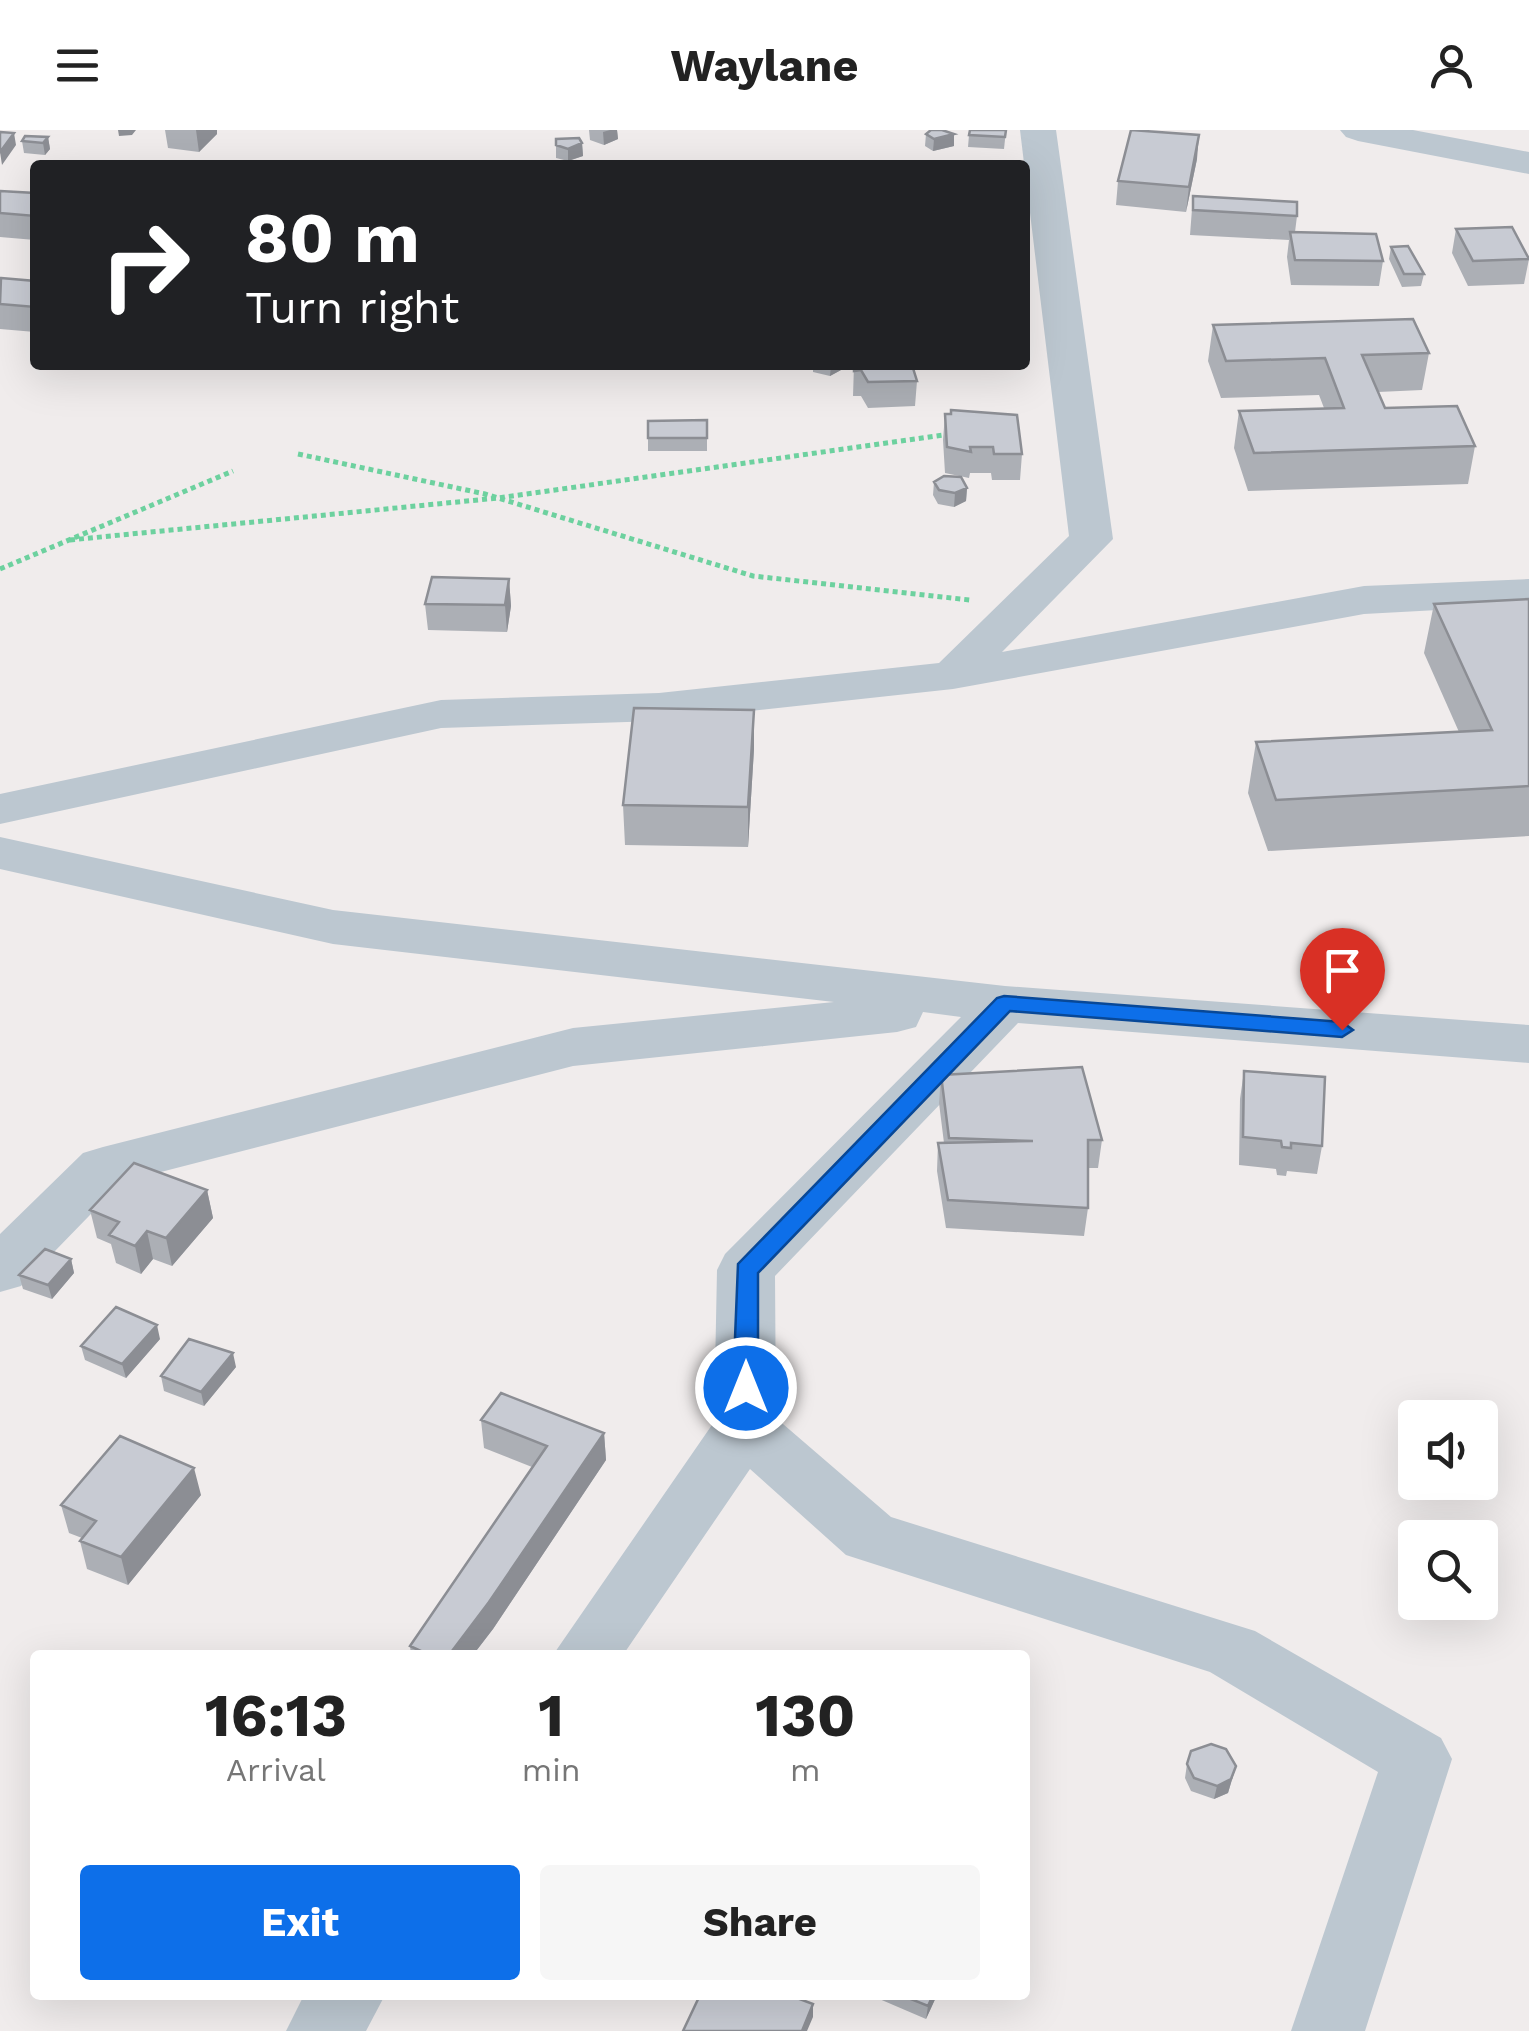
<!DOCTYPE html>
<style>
:root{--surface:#fff;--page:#f6f6f6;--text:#222;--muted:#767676;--accent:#0d6fe9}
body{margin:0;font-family:"Work Sans",sans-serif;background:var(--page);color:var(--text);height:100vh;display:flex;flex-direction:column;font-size:38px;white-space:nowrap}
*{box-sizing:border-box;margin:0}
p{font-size:32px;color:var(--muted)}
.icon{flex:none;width:55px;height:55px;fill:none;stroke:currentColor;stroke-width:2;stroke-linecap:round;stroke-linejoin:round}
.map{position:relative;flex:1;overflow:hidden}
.sheet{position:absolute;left:30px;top:1520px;width:1000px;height:350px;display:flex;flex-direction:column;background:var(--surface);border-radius:10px;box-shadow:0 10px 40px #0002}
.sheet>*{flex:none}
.banner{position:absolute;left:30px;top:30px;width:1000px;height:210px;border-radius:10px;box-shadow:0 10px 40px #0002;background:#202124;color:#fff;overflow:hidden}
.tools{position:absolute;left:1398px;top:1270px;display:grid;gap:20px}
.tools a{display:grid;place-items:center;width:100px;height:100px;border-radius:10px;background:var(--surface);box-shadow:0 10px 40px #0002;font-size:50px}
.pin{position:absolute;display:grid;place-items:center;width:85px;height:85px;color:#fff;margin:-102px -42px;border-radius:50% 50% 50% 0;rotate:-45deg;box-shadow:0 0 10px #0007}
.pin .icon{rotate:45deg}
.me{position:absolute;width:110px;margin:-55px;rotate:0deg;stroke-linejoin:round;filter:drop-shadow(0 0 8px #0008)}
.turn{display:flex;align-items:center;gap:35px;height:210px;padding:0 50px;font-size:45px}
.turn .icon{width:130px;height:130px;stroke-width:2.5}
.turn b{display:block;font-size:70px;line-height:85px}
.eta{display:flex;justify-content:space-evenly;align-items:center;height:170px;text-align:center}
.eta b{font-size:60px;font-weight:700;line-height:70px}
.cta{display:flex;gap:20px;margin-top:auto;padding:20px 50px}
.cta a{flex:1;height:115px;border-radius:10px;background:var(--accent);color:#fff;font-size:40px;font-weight:700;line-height:115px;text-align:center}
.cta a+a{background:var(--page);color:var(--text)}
header{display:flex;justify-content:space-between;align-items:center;height:130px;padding:0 50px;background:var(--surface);font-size:45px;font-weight:700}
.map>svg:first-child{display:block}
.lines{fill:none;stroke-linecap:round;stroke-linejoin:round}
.path{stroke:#6dd19f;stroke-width:5;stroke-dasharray:5 4;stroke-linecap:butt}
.minor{fill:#bcc7d0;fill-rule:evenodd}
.wall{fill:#acafb5}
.shaded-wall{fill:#8c8e94}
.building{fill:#c8cbd3;stroke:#8c8e94;stroke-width:2.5}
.route{fill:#0d6fe9;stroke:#084897;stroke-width:2.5}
</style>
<header><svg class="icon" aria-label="menu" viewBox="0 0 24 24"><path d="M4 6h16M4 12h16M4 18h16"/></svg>Waylane<svg class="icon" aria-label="person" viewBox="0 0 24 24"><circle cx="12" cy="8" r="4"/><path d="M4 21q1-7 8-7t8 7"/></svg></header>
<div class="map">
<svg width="1529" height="1901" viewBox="0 0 1529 1901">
<rect width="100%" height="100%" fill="#f0ecec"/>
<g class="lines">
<path class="path" d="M298,324L485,364L753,446L970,470
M70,410L498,368L950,304
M0,439L233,341"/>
<path class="minor" d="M1020,0H1056L1113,409L1002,522L1364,456L1529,449V475L1364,484L953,559L659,591L441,598L0,694V664L441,570L659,563L939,533L1069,406Z
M1340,0H1413L1529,22V44L1358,11L1346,7Z
M0,707L333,780L1005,856L1529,895V933L1018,893L775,1146L776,1288L891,1387L1255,1501L1441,1608L1452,1629L1365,1901H1291L1378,1642L1210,1542L846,1425L750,1339L623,1525H553L714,1292L717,1140L725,1124L961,887L923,882L916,897L897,902L573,936L122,1052L21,1156L0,1162V1104L83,1023L103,1017L573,898L834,872L333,814L0,739Z
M304,1865H385L366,1901H286Z"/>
</g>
<path class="wall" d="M165,0H217V4L199,22L168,18Z
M589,0H617L618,9L604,15L590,10Z
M1006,0L1004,19L968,17L969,5Z
M926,4H954V16L933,21L925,16Z
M48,7L50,19L45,25L24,23L22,11Z
M556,9L582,13L583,26L568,31L556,28Z
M1197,29L1186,82L1116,75L1118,51Z
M0,61L35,63V110L0,107Z
M1193,66L1297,86L1295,102L1383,131L1379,156L1291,155L1287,127L1289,110L1190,105Z
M1456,99L1529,129L1524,154L1468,156L1452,123Z
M1391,117L1424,144L1421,156L1402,157L1389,129Z
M0,150L35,151V202L0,199Z
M1213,195L1429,223L1422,260L1378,262L1385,278L1475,316L1468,354L1248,361L1234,318L1239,281L1324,278L1319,265L1221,268L1208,231Z
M813,235H841V240L830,246L813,242Z
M854,235L917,251L915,276L868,278L861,266H853Z
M945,284L1022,324L1020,350H992L991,343H970L969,348L945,343L943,310Z
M707,290V321H648V291Z
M934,352L967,358L966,371L954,377L938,374L933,365Z
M509,449L511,476L507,502L428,500L425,474Z
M1529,469V706L1268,721L1248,663L1256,612L1459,602L1424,523L1434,474Z
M754,619L748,717L625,715L623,675Z
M1244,941L1322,1016L1317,1044L1287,1041L1286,1046L1277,1045L1276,1039L1239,1035L1240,969Z
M941,945L1102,1010L1098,1038H1088V1078L1084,1106L946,1098L937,1041L938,1013H944L939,973Z
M207,1060L213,1088L172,1136L153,1129L141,1144L116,1133L111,1114L97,1108L90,1080Z
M71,1129L74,1143L52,1169L23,1159L19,1145Z
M160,1209L126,1248L85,1230L81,1216Z
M236,1237L204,1276L164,1261L161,1246Z
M481,1290L604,1303L606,1330L493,1499L473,1525H411L410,1516L532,1337L484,1318Z
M201,1365L128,1455L87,1439L80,1411L82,1408L69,1403L61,1375Z
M1187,1634L1236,1636L1228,1663L1214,1669L1191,1661L1185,1648Z
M870,1865H937L926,1889Z"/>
<path class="shaded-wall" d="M118,0H136L132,5L119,6Z
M196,0H217V4L199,22Z
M610,0H617L618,9L604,15L603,2Z
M14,3L16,15L2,35L0,22Z
M954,4V16L933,21L934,9Z
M1199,5L1197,29L1186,82L1189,57Z
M48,7L50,19L45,25L43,13Z
M582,13L583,26L568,31V19Z
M831,235H841V240L830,246Z
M967,358L966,371L954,377L955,363Z
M509,449L511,476L507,502L505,475Z
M754,580V619L748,717V677Z
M207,1060L213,1088L172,1136L166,1108Z
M147,1101L153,1129L141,1144L135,1116Z
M71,1129L74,1143L52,1169L48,1155Z
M157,1195L160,1209L126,1248L122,1234Z
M233,1223L236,1237L204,1276L201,1262Z
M604,1303L606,1330L493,1499L473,1525H449Z
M194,1338L201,1365L128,1455L121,1427Z
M1236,1636L1228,1663L1214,1669L1217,1656Z
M933,1865H937L926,1889L928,1876Z
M813,1874V1887L807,1901H802Z"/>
<path class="building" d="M931,0H942L954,4L934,9L926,4Z
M970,0H1006L1005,7L969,5Z
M1131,0L1199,5L1189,57L1118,51Z
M0,2L14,3L0,22Z
M25,6L48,7L43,13L22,11Z
M579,8L582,13L568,19L556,15V9Z
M0,61L35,63V86L0,83Z
M1193,66L1297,72V86L1193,80Z
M1512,97L1529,129L1473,131L1456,99Z
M1290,102L1376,104L1383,131L1295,130Z
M1408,116L1424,144H1404L1391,117Z
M1,148L35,151V177L0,174Z
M1413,189L1429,223L1362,225L1385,278L1457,276L1475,316L1254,323L1239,281L1344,278L1325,228L1226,231L1213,195Z
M854,235H912L917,251L868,252L861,240L854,241Z
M951,280L1017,285L1022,324H994L993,317H970L971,322L947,317L945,284H951Z
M707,290V308H648V291Z
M944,346L961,347L967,358L955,363L939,360L934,352Z
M432,447L509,449L505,475L425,474Z
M1529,469V656L1276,670L1256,612L1492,600L1434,474Z
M634,578L754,580L748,677L623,675Z
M1082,937L1102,1010H1088V1078L948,1070L938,1013L1033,1011L949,1008L941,945Z
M1244,941L1325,947L1322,1016L1291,1013V1018L1282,1017L1281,1011L1243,1007Z
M134,1033L207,1060L166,1108L147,1101L135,1116L109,1105L119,1092L90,1080Z
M45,1119L71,1129L48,1155L19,1145Z
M116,1177L157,1195L122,1234L81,1216Z
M189,1209L233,1223L201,1262L161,1246Z
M501,1263L604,1303L489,1472L449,1525H423L425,1523L410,1516L547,1316L481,1290Z
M120,1306L194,1338L121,1427L80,1411L96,1391L61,1375Z
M1211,1614L1226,1619L1236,1636L1231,1649L1217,1656L1194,1648L1187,1634L1191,1621Z
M700,1865H789L813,1874L802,1901H683Z
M901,1865H933L928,1876Z"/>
<path class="route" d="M1004,866L1342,892L1353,900L1342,907L1010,881L758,1143V1258L754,1264H737L733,1258L738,1134L997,868Z"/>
</svg>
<div class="tools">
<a><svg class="icon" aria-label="sound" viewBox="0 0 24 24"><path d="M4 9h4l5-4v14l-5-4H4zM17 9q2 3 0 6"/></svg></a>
<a><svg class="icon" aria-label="search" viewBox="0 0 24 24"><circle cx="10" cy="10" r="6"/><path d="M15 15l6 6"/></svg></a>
</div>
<div class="pin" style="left:1342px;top:900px;background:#d93025"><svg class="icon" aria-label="arrive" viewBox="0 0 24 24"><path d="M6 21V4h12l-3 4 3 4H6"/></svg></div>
<svg class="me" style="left:746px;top:1258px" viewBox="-20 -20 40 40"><circle r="17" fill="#0d6fe9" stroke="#fff" stroke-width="3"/><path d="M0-11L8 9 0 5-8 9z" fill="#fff"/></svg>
<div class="banner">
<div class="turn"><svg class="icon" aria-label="right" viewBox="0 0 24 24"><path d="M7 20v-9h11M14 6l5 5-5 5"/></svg><div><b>80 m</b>Turn right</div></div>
</div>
<section class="sheet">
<div class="eta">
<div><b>16:13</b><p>Arrival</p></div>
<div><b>1</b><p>min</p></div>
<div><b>130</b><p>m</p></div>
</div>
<div class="cta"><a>Exit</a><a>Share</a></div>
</section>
</div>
